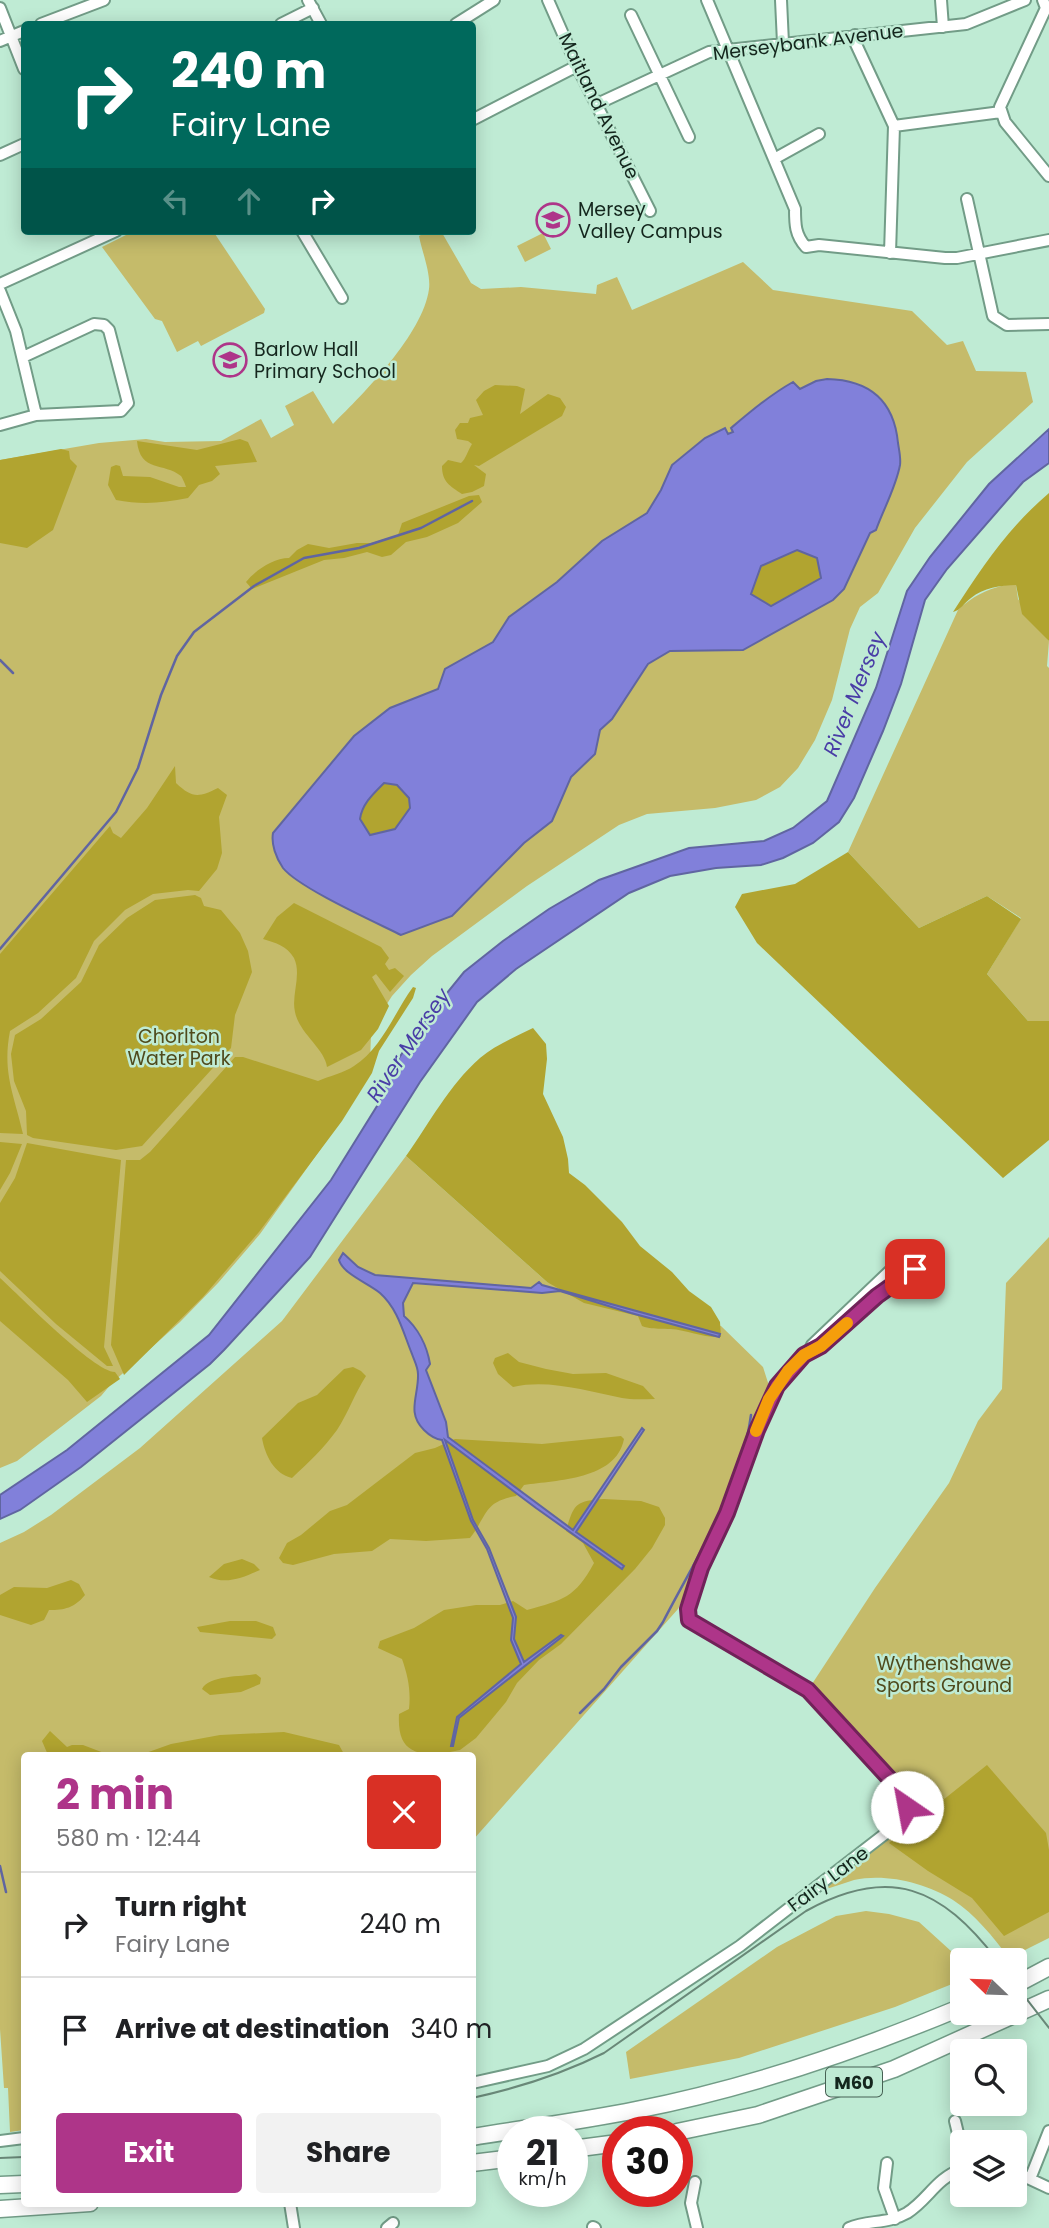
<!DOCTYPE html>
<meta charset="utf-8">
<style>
:root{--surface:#fff;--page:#f2f2f2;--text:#202124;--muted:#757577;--line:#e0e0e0;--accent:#ae3589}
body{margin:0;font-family:Poppins,sans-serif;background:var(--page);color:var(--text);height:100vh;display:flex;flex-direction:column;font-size:26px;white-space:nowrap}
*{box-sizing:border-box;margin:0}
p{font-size:23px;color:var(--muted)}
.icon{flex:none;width:38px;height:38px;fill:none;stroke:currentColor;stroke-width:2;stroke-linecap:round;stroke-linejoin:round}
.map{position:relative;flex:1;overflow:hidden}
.sheet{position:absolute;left:21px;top:1752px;width:455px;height:455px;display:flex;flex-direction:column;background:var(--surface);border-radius:7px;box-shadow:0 4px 18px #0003}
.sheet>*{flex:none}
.banner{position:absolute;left:21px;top:21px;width:455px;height:214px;border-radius:7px;box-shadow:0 4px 18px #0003;background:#00695c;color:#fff;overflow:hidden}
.needle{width:46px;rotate:293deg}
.buttons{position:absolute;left:950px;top:1948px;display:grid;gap:14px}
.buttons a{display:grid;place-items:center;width:77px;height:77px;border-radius:7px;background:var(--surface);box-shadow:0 4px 18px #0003;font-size:35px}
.speed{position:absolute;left:497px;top:2116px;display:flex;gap:14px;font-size:35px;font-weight:700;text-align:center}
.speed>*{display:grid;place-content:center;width:91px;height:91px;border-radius:50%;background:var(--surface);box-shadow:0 4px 18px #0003;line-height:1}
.speed small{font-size:18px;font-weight:400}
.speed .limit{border:10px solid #d22;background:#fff;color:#111}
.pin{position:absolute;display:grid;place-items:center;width:60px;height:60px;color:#fff;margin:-30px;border-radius:14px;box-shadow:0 4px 10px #0006}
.me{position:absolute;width:77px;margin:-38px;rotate:327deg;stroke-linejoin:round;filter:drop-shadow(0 0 5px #0008)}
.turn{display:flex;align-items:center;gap:24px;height:147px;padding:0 35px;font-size:32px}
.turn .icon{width:91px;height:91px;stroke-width:2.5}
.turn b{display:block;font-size:49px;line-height:60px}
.lanes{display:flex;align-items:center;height:66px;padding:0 35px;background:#0003;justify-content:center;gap:35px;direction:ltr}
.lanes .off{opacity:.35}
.round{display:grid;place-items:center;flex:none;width:74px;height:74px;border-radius:7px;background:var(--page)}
.head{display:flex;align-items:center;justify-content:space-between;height:119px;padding:0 35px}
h1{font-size:42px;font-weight:700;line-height:52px;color:var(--accent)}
.cta{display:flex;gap:14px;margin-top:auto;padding:14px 35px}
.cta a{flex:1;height:80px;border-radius:7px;background:var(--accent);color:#fff;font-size:28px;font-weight:700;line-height:80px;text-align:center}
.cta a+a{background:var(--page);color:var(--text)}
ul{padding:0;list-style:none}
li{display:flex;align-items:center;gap:21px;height:105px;padding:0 35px;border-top:2px solid var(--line)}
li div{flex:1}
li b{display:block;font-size:26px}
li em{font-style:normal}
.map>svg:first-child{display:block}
.green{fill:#c5bb6a}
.forest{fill:#b1a430}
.water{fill:#8180da;stroke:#6065a1;stroke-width:2;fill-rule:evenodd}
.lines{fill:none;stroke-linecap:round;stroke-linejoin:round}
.stream{stroke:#6065a1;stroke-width:2.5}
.minor-casing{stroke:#729c87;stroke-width:14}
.highway-casing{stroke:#729c87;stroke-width:19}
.minor{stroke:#fff;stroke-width:10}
.highway{stroke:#fff;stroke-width:16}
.tram{stroke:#698878;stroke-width:2}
.route-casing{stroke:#712259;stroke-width:18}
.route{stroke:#ae3589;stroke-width:12}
.slow{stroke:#f59e0b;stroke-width:12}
.labels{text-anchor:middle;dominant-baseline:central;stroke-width:5;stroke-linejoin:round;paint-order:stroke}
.shield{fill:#bfebd4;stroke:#476154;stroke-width:2}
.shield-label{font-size:18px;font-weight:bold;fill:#14261d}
.street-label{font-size:19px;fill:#14261d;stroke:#bfebd4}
.poi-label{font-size:19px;fill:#14261d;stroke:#bfebd4;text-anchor:start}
.park-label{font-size:19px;fill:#4f4a1c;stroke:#bfebd4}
.water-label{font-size:21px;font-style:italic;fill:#493da6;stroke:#bfebd4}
</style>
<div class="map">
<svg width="1049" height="2228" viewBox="0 0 1049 2228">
<rect width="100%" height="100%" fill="#bfebd4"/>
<path class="green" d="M134,231H213L265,309L264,313L201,346L198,341L177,352L162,321L155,319L102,247Z
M428,231H441L471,283L481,289L521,287L596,294L597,285L617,277L632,310L743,262L773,290L912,311L947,345L963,341L976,371L1026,372L1033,402L967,462L915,528L878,593L860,607L850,629L832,700L815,740L798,768L780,787L756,800L715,808L647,814L619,825L527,886L432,956L411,975L392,996L383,1010L371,1035L370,1062L327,1140L260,1234L218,1283L180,1322L112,1383L101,1396L17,1461L0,1468V460L99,443L146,439L165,442L221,441L261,419L271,438L294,425L285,406L313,391L333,424C364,393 423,334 429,289C431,273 422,252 419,236Z
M543,233L551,249L525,262L517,246Z
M1005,585H1016L1018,599L1049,641L1047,666L1049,668V1021H1028L987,974L1021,918L987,896L919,928L848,852L958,610C973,596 985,590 1005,585Z
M406,1156L547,1282L721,1326L763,1367L770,1389L728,1503L678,1609L473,1840L472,1755H24V2130L10,2132L8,2088H4L0,2029V1543L24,1532L51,1515L140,1448L282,1321Z
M1049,1237V1938L1009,1958C993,1937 975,1914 953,1900C926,1883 886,1873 854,1880C844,1883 834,1887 823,1890L922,1805L812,1684L875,1588L949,1483L978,1421L1002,1389L1006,1283Z
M866,1911L889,1914L919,1922L962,1961V1980L895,2007L739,2058L630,2079L626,2052L777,1947L836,1916Z"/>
<path class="forest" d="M495,385L517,386L525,389L520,414L548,394L560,398L566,407L562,416L479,466L474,465L486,474L484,486L472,492L462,494C450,486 442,482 442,466L448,460L461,463C466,459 468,450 472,444L468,441L457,439L455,430L460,423H468L470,418L483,415L476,400L484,391Z
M240,439L248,442L257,462L215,466L220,474L212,481L199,485L188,498C163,503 142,505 116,500L108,485L111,467L116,465L120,466L123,476L150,477L179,487H186C186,486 182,477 181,476C164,462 140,473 137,441L197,450Z
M61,449L69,451L70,459L77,466L53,530L27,548L0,543V460Z
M1049,493V641L1022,614L1016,585C1001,585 983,588 971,598C964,603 961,610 953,612C982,567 1008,528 1049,493Z
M479,495L482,502L458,523L427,537L406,542L391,555L382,557L367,552L344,558L324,560L252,589L246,582C256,570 273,558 289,558L297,550L308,544L329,548L357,543H371L398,535L402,523L469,496Z
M797,549L817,558L821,578L771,606L750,594L761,566Z
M175,766L176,783C192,798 198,798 218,788L227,795L219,817L222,853L217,869L199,891L188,890L153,894L125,910L94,941L76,978L38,1013L10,1031C2,1073 14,1094 23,1134L0,1133V954L110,826L113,833L121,838L147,808Z
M384,783L397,785L409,798L410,808L395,829L370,835L360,819C362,804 373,794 384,783Z
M848,852L919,928L987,896L1021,919L987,974L1028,1021H1049V1140L1003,1178L757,943L735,907L742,894L795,884Z
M195,895L201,898L204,906L221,910L240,933L248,951L252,972L235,1015L231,1048L142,1146L116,1150L33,1138L27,1135L26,1111L14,1081L11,1054L15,1035L41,1019L81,982L99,945L127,918L155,900Z
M294,903L381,947L389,958L385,964L389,970L395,968L404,976L390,992L376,974L372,977L389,1006L378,1029L361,1050L327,1067C325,1049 299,1033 295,1012C291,995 302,975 294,958C287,946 276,943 263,939L277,917Z
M413,987L416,988L413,998L379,1051L372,1073L342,1121L259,1232L203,1297L124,1375L111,1345L126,1160H140L150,1152L235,1057H243L318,1081C329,1076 344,1073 354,1066C382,1048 394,1013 413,987Z
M533,1028L546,1044L547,1059L543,1094L563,1137L568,1159L569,1173L585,1185L622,1222L640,1246L672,1272L689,1291L711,1307L720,1322L721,1337C703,1338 688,1330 670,1329C659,1328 653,1330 642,1326L638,1316L584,1303L547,1282L406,1156C429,1124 449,1085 480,1058C495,1045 515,1037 533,1028Z
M0,1142L22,1144L10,1173L0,1190Z
M27,1143L121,1160L104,1347L113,1366H107L56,1324L0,1271V1203L15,1178Z
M0,1278C20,1296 94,1372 115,1372L120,1379L87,1402L68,1380L0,1321Z
M508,1353L519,1362L546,1369L573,1374L606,1373L643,1386L655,1399C644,1399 632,1400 622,1398C586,1391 549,1379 513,1387L498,1374L493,1363L495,1358Z
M353,1367L361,1371L366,1376C355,1393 348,1413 337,1430C324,1448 308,1463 292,1478C274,1474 265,1455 262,1438L298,1403L317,1395L344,1369Z
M621,1436L624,1439C616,1480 557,1480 524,1485L516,1496C483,1502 488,1515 470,1538L426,1541L390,1539L372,1551L334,1554L293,1565L283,1563L279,1558L287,1543L301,1535L330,1511L347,1505L415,1453L435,1448L455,1439L542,1444Z
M604,1499L641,1501L659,1507L665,1518V1525L652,1548L635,1569L561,1644L539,1660L517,1683L506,1702L476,1738L460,1750L450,1752L448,1755C415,1755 397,1752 399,1714L409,1709C411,1691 408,1676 402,1659L378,1648L380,1641L414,1628L444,1610L476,1605H500L513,1601L527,1610C563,1600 575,1598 594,1563L583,1543L566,1531C574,1504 575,1501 604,1499Z
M242,1559L254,1564L260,1570C244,1577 227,1585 209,1577L224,1564Z
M71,1580L79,1584L85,1595C74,1608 65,1610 49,1610L44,1620L31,1625L0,1615V1595L14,1587L47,1588Z
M230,1621H256L273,1627L276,1635L272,1639L200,1632L197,1627Z
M256,1674L261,1678L260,1684L241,1692L210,1695L202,1689C209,1675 241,1677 256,1674Z
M50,1731L67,1747L72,1745H83L104,1753L143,1754L171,1744L220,1735L284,1732L339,1745L344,1754L48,1755L42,1741Z
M987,1765L1046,1833L1049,1850V1912L1004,1936L972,1898L928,1871L889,1843Z"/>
<path class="water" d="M827,379C870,380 894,401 898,443C899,450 901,458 900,465C896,487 883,510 876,530L870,533L844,589L833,600L743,650L670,651L648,664L612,719L600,730L595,754L571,777L552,821L524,843L452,916L401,935C375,922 299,888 283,868C276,858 271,844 273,833L354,736L390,708L438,689L445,669L493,642L509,617L557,582L602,541L647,513L661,490L672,465L705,438L725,428L728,434L733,432L731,428C750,412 770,395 793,382L800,389L816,381ZM797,550L817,558L821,578L771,606L751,594L761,566ZM384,783L397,785L409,798L410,808L395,829L370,835L360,819C362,804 373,794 384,783Z
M1049,429V463L1023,482L947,569L925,600L901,684L883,731L854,798L839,822L813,843L783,858L761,865L716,868L670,876L629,893L516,969L477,1002L420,1082L310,1257L224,1350L210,1364L81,1467L20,1510L0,1519V1495L67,1450L209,1335L331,1180L377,1106L399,1058L421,1025L464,972L503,941L549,909L599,880L689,848L764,841L793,828L827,801L876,688L907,591L930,557L989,484Z
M343,1253L358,1267L375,1275L531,1288L539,1282L542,1285L720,1334L719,1337L631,1313L560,1291L542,1293L413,1283L403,1303L404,1316C418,1328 427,1346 430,1364L426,1370L446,1422L448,1437L573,1530L642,1428L644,1430L576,1532L624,1566L622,1569L536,1508L445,1440L473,1520L489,1548L516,1617L514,1639L524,1662L561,1635L563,1636L459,1718L453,1746H451L457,1717L521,1664L511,1640L513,1618L487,1549L471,1521L442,1440C435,1439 429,1435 424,1430C406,1413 419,1395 418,1374C418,1367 414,1360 412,1354C403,1332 398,1309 380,1293C368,1283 343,1274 339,1260Z"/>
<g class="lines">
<path class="stream" d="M0,660L13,673
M0,949L116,812L138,768L161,695L177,656L194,632L254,586L304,558L359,548L421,528L472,501
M580,1713L604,1689L621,1667L657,1631L663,1622C697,1556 741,1490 751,1415
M0,1866L6,1892"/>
<defs>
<path id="minor" d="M308,0L321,24
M548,0L577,66L650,211
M707,0L795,209C795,224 795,235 806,247L819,245L945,258H957L1049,240
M781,0L783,43
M941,0L943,27
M1043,0L1046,8L1000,107L1005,122L1049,176
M0,8L24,69
M631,15L689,137
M41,24L104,0
M281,24L313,8
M456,24L494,0
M855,35V42L894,126L890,253
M0,41L24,31
M597,104L709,52L966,24L1025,0
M472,120L577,66
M894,126L1001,112
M0,155L24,144
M774,159L819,134
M967,199L993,316L1007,325L1049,324
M302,231L342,298
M0,284L116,231
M0,291L16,331L36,415L0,425
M23,357L94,324L104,325L109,330L128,403L121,411L36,415
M472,2083L548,2066L584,2049L740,1946L903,1820L907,1807L898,1788L808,1690L689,1620L688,1609L701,1568L727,1513L757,1430L777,1386L804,1355L821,1346L877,1296L915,1269L908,1264L895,1266L812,1345L809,1352
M955,2121L962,2150
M0,2141L24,2138
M887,2163L884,2188L895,2219
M1015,2172L1049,2188
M1030,2179L1049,2131
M695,2182L691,2203L697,2228
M290,2203L294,2228
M593,2227L595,2228
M387,2228L393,2223
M849,2228C868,2220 888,2224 907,2213C929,2199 935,2179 962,2169"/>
<path id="highway" d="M1015,1985L1049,1967
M677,2132L758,2115L894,2069L1049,1999
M472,2137C527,2128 582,2121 636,2110C748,2088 857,2051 962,2007
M572,2149L618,2143
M472,2163L513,2158
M0,2185L24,2184
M0,2209L90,2203"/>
</defs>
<use href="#minor" class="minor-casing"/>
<use href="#highway" class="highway-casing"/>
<use href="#minor" class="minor"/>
<use href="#highway" class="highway"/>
<path class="tram" d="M1015,1984L1049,2028
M472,2098C518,2088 562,2074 604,2053L806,1911C890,1865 941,1887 997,1960
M0,2158L24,2157"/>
</g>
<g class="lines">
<defs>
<path id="route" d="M907,1807L898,1788L808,1690L689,1620L688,1609L701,1568L727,1513L757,1430L777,1386L804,1355L821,1346L877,1296L915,1269"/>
</defs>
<use href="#route" class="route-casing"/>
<use href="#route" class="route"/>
<path class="slow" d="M756,1431L769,1399L788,1371L804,1355L821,1346L847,1323"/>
</g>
<defs>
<symbol id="school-ring" viewBox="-11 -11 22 22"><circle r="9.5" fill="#bfebd4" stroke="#ae3589" stroke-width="1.5"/><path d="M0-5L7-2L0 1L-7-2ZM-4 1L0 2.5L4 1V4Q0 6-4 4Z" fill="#ae3589"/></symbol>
</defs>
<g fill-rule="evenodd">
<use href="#school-ring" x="534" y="201" width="38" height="38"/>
<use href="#school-ring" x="211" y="341" width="38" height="38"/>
</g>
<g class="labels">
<rect class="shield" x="826" y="2067.5" width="56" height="29" rx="5"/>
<g class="shield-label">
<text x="854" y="2082">M60</text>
</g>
<g class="street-label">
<text transform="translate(808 42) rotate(-7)">Merseybank Avenue</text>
<text transform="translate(599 106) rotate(64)">Maitland Avenue</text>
<text transform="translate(828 1879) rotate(-37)">Fairy Lane</text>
</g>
<g class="poi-label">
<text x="578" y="209">Mersey<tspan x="578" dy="22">Valley Campus</tspan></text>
<text x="254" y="349">Barlow Hall<tspan x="254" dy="22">Primary School</tspan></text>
</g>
<g class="park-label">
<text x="179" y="1036">Chorlton<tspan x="179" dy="22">Water Park</tspan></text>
<text x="944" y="1663">Wythenshawe<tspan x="944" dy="22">Sports Ground</tspan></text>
</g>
<g class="water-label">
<text transform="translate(854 694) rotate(-68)">River Mersey</text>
<text transform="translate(408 1045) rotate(-56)">River Mersey</text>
</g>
</g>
</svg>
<div class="buttons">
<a><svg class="needle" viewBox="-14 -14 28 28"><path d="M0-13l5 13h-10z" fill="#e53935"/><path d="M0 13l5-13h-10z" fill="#757577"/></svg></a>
<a><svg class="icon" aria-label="search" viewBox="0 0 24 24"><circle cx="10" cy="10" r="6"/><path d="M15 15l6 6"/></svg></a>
<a><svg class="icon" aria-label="layers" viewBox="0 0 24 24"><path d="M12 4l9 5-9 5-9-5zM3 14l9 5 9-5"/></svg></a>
</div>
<div class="speed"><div>21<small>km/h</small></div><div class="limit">30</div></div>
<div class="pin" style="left:915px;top:1269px;background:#d93025"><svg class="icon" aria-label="arrive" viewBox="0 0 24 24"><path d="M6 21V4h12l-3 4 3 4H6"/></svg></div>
<svg class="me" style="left:907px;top:1807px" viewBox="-20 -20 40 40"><circle r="19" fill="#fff"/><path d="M0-13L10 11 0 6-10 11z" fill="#ae3589"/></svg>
<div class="banner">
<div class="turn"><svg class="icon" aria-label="right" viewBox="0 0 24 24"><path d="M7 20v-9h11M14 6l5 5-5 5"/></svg><div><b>240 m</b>Fairy Lane</div></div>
<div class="lanes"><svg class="icon off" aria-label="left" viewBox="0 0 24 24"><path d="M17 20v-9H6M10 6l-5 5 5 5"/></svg><svg class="icon off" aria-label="ahead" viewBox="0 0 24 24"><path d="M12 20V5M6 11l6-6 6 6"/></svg><svg class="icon" aria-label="right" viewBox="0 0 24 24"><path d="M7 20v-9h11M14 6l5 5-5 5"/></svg></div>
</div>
<section class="sheet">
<div class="head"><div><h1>2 min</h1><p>580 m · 12:44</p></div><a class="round" style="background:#d93025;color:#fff"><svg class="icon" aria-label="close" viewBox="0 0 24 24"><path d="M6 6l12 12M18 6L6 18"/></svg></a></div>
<ul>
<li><svg class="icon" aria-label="right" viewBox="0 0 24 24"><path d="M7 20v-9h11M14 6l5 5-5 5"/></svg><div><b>Turn right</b><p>Fairy Lane</p></div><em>240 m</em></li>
<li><svg class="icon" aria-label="arrive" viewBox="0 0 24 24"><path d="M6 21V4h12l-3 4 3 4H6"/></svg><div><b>Arrive at destination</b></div><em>340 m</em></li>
</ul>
<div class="cta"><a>Exit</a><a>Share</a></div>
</section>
</div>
